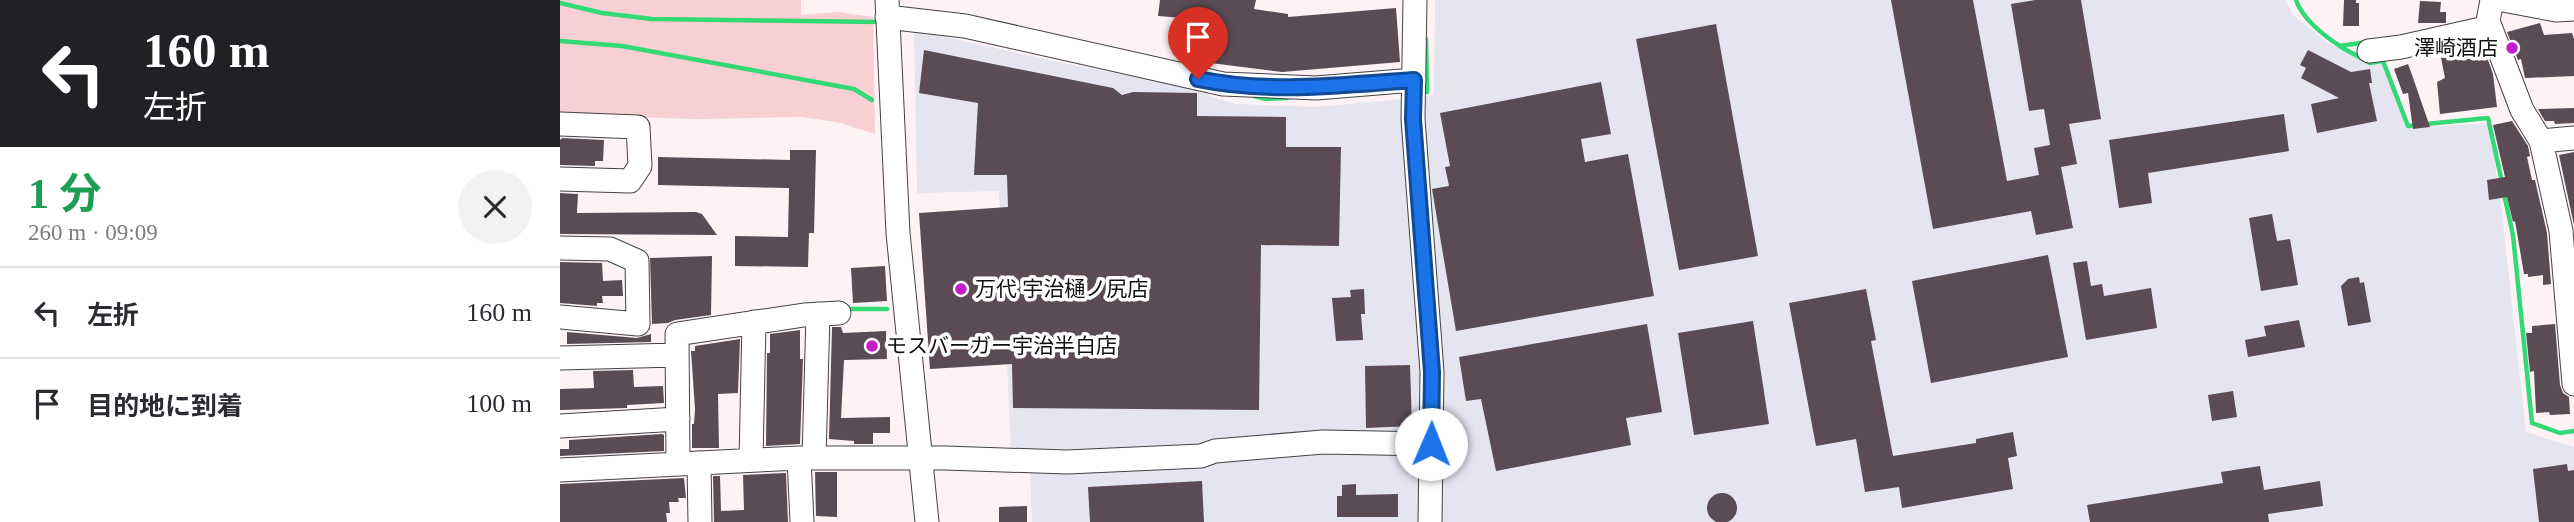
<!DOCTYPE html>
<html lang="ja">
<meta charset="utf-8">
<style>
:root{--surface:#fff;--page:#f2f2f3;--text:#2b2b33;--muted:#7c7c81;--line:#e1e1e2}
body{margin:0;font-family:"Times New Roman","Noto Sans JP",serif;background:var(--page);color:var(--text);height:100vh;display:flex;flex-direction:column;font-size:26px;white-space:nowrap}
*{box-sizing:border-box;margin:0}
p{font-size:23px;color:var(--muted)}
.icon{flex:none;width:38px;height:38px;fill:none;stroke:currentColor;stroke-width:2;stroke-linecap:round;stroke-linejoin:round}
.map{position:relative;flex:1;overflow:hidden}
.drawer{display:flex;flex-direction:column;background:var(--surface);width:560px}
.drawer>*{flex:none}
.top-card{background:#202124;color:#fff;overflow:hidden}
.pin{position:absolute;display:grid;place-items:center;width:60px;height:60px;color:#fff;margin:-72px -30px;border-radius:50% 50% 50% 0;rotate:-45deg;box-shadow:0 0 7px #0007}
.pin .icon{rotate:45deg}
.me{position:absolute;width:77px;margin:-38px;rotate:1deg;stroke-linejoin:round;filter:drop-shadow(0 0 5px #0008)}
.turn{display:flex;align-items:center;gap:24px;height:147px;padding:0 28px;font-size:32px}
.turn .icon{width:91px;height:91px;stroke-width:2.5}
.turn b{display:block;font-size:49px;line-height:60px}
.round{display:grid;place-items:center;flex:none;width:74px;height:74px;border-radius:37px;background:var(--page)}
.head{display:flex;align-items:center;justify-content:space-between;height:119px;padding:0 28px}
h1{font-size:42px;font-weight:700;line-height:52px;color:#1e9e55}
ul{padding:0;list-style:none}
li{display:flex;align-items:center;gap:21px;height:91px;padding:0 28px;border-top:2px solid var(--line)}
li div{flex:1}
li b{display:block;font-size:26px}
li em{font-style:normal}
main{display:flex;flex:1;min-height:0}
.map>svg:first-child{display:block}
.industrial{fill:#e4e5ef}
.farmland{fill:#f8cfd3}
.lines{fill:none;stroke-linecap:round;stroke-linejoin:round}
.stream{stroke:#33d975;stroke-width:4.5}
.building{fill:#5a4b54}
.minor-casing{stroke:#434343;stroke-width:25}
.minor{stroke:#fff;stroke-width:23}
.route-casing{stroke:#114b97;stroke-width:18}
.route{stroke:#1a73e8;stroke-width:12}
.poi-dot{fill:#c51acd;stroke:#fff;stroke-width:2.5}
.labels{text-anchor:middle;dominant-baseline:central;stroke-width:7;stroke-linejoin:round;paint-order:stroke}
.poi-label{font-size:21px;fill:#101010;stroke:#fff;text-anchor:start}
</style>
<main>
<section class="drawer">
<div class="top-card">
<div class="turn"><svg class="icon" aria-label="left" viewBox="0 0 24 24"><path d="M17 20v-9H6M10 6l-5 5 5 5"/></svg><div><b>160 m</b>左折</div></div>
</div>
<div class="head"><div><h1>1 分</h1><p>260 m · 09:09</p></div><a class="round"><svg class="icon" aria-label="close" viewBox="0 0 24 24"><path d="M6 6l12 12M18 6L6 18"/></svg></a></div>
<ul>
<li><svg class="icon" aria-label="left" viewBox="0 0 24 24"><path d="M17 20v-9H6M10 6l-5 5 5 5"/></svg><div><b>左折</b></div><em>160 m</em></li>
<li><svg class="icon" aria-label="arrive" viewBox="0 0 24 24"><path d="M6 21V4h12l-3 4 3 4H6"/></svg><div><b>目的地に到着</b></div><em>100 m</em></li>
</ul>
</section>
<div class="map">
<svg width="2014" height="522" viewBox="0 0 2014 522">
<rect width="100%" height="100%" fill="#fff2f5"/>
<path class="industrial" d="M875,0H1726L1733,15L1769,44L1798,56L1826,63L1847,128L1929,123L1942,213L1966,432L2014,447V522H877L863,97L874,95Z
M354,30L517,66L638,89L655,98L676,104L756,107L843,99L862,367L861,423L854,433L649,439L640,448L451,450L439,191L357,193Z
M852,448L865,467L864,522H472L470,468L684,452Z"/>
<path class="farmland" d="M0,0H241V15L277,12L313,17L315,134L281,123L243,117L138,119L0,115Z"/>
<g class="lines">
<path class="stream" d="M1736,0C1742,18 1764,36 1780,46L1807,42
M0,3L42,13L92,19L322,22
M0,41L62,46L294,89L312,100
M1781,47L1810,63L1821,61
M1823,61L1848,126L1857,125
M862,92H867L866,39
M694,96L706,99L727,98
M1866,124L1928,118L1942,182
M1944,194L1953,235L1972,423L2000,433L2014,431
M286,309H327"/>
</g>
<path class="building" d="M600,0H696L694,9L728,14V17L836,8L840,62L722,72L619,59L624,18L598,16Z
M1331,0H1413L1447,181L1479,175L1474,148L1490,145L1484,109L1469,111L1451,4L1475,0H1521L1541,119L1509,124L1517,164L1501,167L1513,228L1476,235L1471,211L1373,229Z
M1784,0H1796V3H1799V26H1783Z
M1860,1L1881,2L1880,12H1886V23H1858Z
M1980,23L1984,35L2012,33L2014,39V76L1965,78L1961,59L1958,60L1947,32Z
M1156,24L1198,256L1119,270L1076,39Z
M1922,43L1933,74L1937,107L1880,114L1877,82L1885,78L1881,58L1900,54L1899,48Z
M364,50L553,88L562,95L573,92L637,93V116L726,117V147H781L779,246L701,245L699,410L453,408L452,364L370,369L359,213L448,207L447,175H414L418,103L359,93Z
M1748,50L1791,72L1810,69L1812,83H1809L1817,121L1757,133L1751,104L1779,98L1741,78L1746,68L1740,65Z
M1848,64L1851,72L1870,127L1853,129L1848,93L1843,94L1834,69Z
M1041,82L1051,134L1021,139L1025,162L1068,154L1094,296L896,331L872,189L889,186L885,167L890,166L880,113Z
M2014,108V123L1995,124L1994,121H1985L1978,109Z
M1724,114L1729,151L1588,173L1592,203L1559,208L1549,140Z
M1952,121L1968,146L1970,156L1967,157L1972,180H1975L1987,233L1991,284L1983,285V275L1968,277V274H1964L1955,221L1953,222L1947,197L1929,200L1927,180L1945,177L1933,125Z
M2,138L44,140L43,161H35V166L0,165V140Z
M230,150H256L254,233H249L248,267L175,266V236L228,237L229,188L98,185V157L230,160Z
M2014,152V225L1999,155Z
M0,193L18,194L17,213L136,212L142,214L157,235L0,234Z
M1712,214L1717,241L1730,239L1738,285L1701,291L1689,218Z
M1488,255L1508,357L1371,383L1352,281Z
M152,256L151,315L115,320L108,323L92,324L90,258Z
M1527,261L1531,286L1542,284L1544,296L1591,288L1597,328L1526,340L1513,263Z
M0,262L42,263L43,281L62,280L63,296H42L43,303H37V306L0,303Z
M325,266L327,301L293,303L291,268Z
M1799,277L1800,283L1804,282L1811,322L1788,326L1781,286L1788,279Z
M804,289L805,314H801L803,340L776,341L772,298L791,297L790,290Z
M1306,289L1316,340L1311,341L1333,456L1416,443V439L1453,432L1457,456L1448,458L1453,489L1342,508L1339,487L1305,492L1296,439L1256,446L1229,303Z
M1739,320L1745,347L1688,357L1685,340L1706,336L1704,326Z
M1193,321L1209,424L1134,435L1118,333Z
M1087,324L1102,412L1066,418L1071,445L936,471L921,399L906,401L899,357Z
M1995,324L2000,385L2003,393L2009,397L2010,414L1990,415L1989,412L1976,413L1974,371L1970,372L1966,333H1972V326Z
M272,327H281L283,333L326,331L327,359L284,360L281,418L330,417V433H313V444H294V441L269,439Z
M240,330V359H243L240,444L206,446L207,353H210V334Z
M7,332L77,338L91,334V342L7,344Z
M180,339L178,393L158,394L159,448H132V424H134L135,409L131,351H135V346Z
M850,365L852,426L806,428L805,366Z
M73,370L74,387L103,386L104,403L67,405V408L0,410V389L34,388L33,371Z
M1673,391L1677,417L1652,421L1648,395Z
M102,434L104,435V451L0,456V449H9V440Z
M2007,464L2008,471L2014,470V522H1979L1973,469Z
M1700,466L1704,490L1760,481L1763,506L1708,514L1709,522H1530L1527,505L1663,483L1661,472Z
M255,472H277V517L256,516Z
M226,473L228,522H154L153,476H160L161,511L184,510L183,475Z
M124,478L126,498H118L119,502H109L110,513H106L107,522H0V484Z
M642,481L644,522H530L528,487Z
M796,484V495L838,494V517H777V496H782V485Z
M1147 508a15 15 0 1 1 30 0a15 15 0 1 1-30 0Z
M467,506V522H439V507Z"/>
<g class="lines">
<defs>
<path id="minor" d="M327,0L338,233L367,522
M855,0L853,119L872,372L870,522
M1932,0L1928,21L1962,110L1981,141L2001,231L2014,384
M1943,0L1996,10L2014,9
M327,17L405,26L663,84L756,88L854,80
M1809,51L1841,47L1930,27
M0,124L78,127L80,166L70,181L0,179
M1981,141L2014,138
M0,248L50,249L77,261L78,324L0,317
M0,358L117,355
M0,426L118,419
M239,458L242,522
M254,458L258,314
M191,460L194,322
M139,463L140,522
M118,464L117,334L244,315L279,313
M0,470L239,458H385L507,462L641,456L655,451L763,442L871,444"/>
</defs>
<use href="#minor" class="minor-casing"/>
<use href="#minor" class="minor"/>
</g>
<g class="lines">
<defs>
<path id="route" d="M638,79C709,94 782,85 854,80L853,119L872,372L871,444"/>
</defs>
<use href="#route" class="route-casing"/>
<use href="#route" class="route"/>
</g>
<g class="poi-dot">
<circle cx="1952" cy="48" r="7"/>
<circle cx="401" cy="289" r="7"/>
<circle cx="312" cy="346" r="7"/>
</g>
<g class="labels">
<g class="poi-label">
<text x="1938" y="48" text-anchor="end">澤崎酒店</text>
<text x="415" y="289">万代 宇治樋ノ尻店</text>
<text x="326" y="346">モスバーガー宇治半白店</text>
</g>
</g>
</svg>
<div class="pin" style="left:638px;top:79px;background:#d93025"><svg class="icon" aria-label="arrive" viewBox="0 0 24 24"><path d="M6 21V4h12l-3 4 3 4H6"/></svg></div>
<svg class="me" style="left:871px;top:444px" viewBox="-20 -20 40 40"><circle r="19" fill="#fff"/><path d="M0-13L10 11 0 6-10 11z" fill="#1a73e8"/></svg>
</div>
</main>
